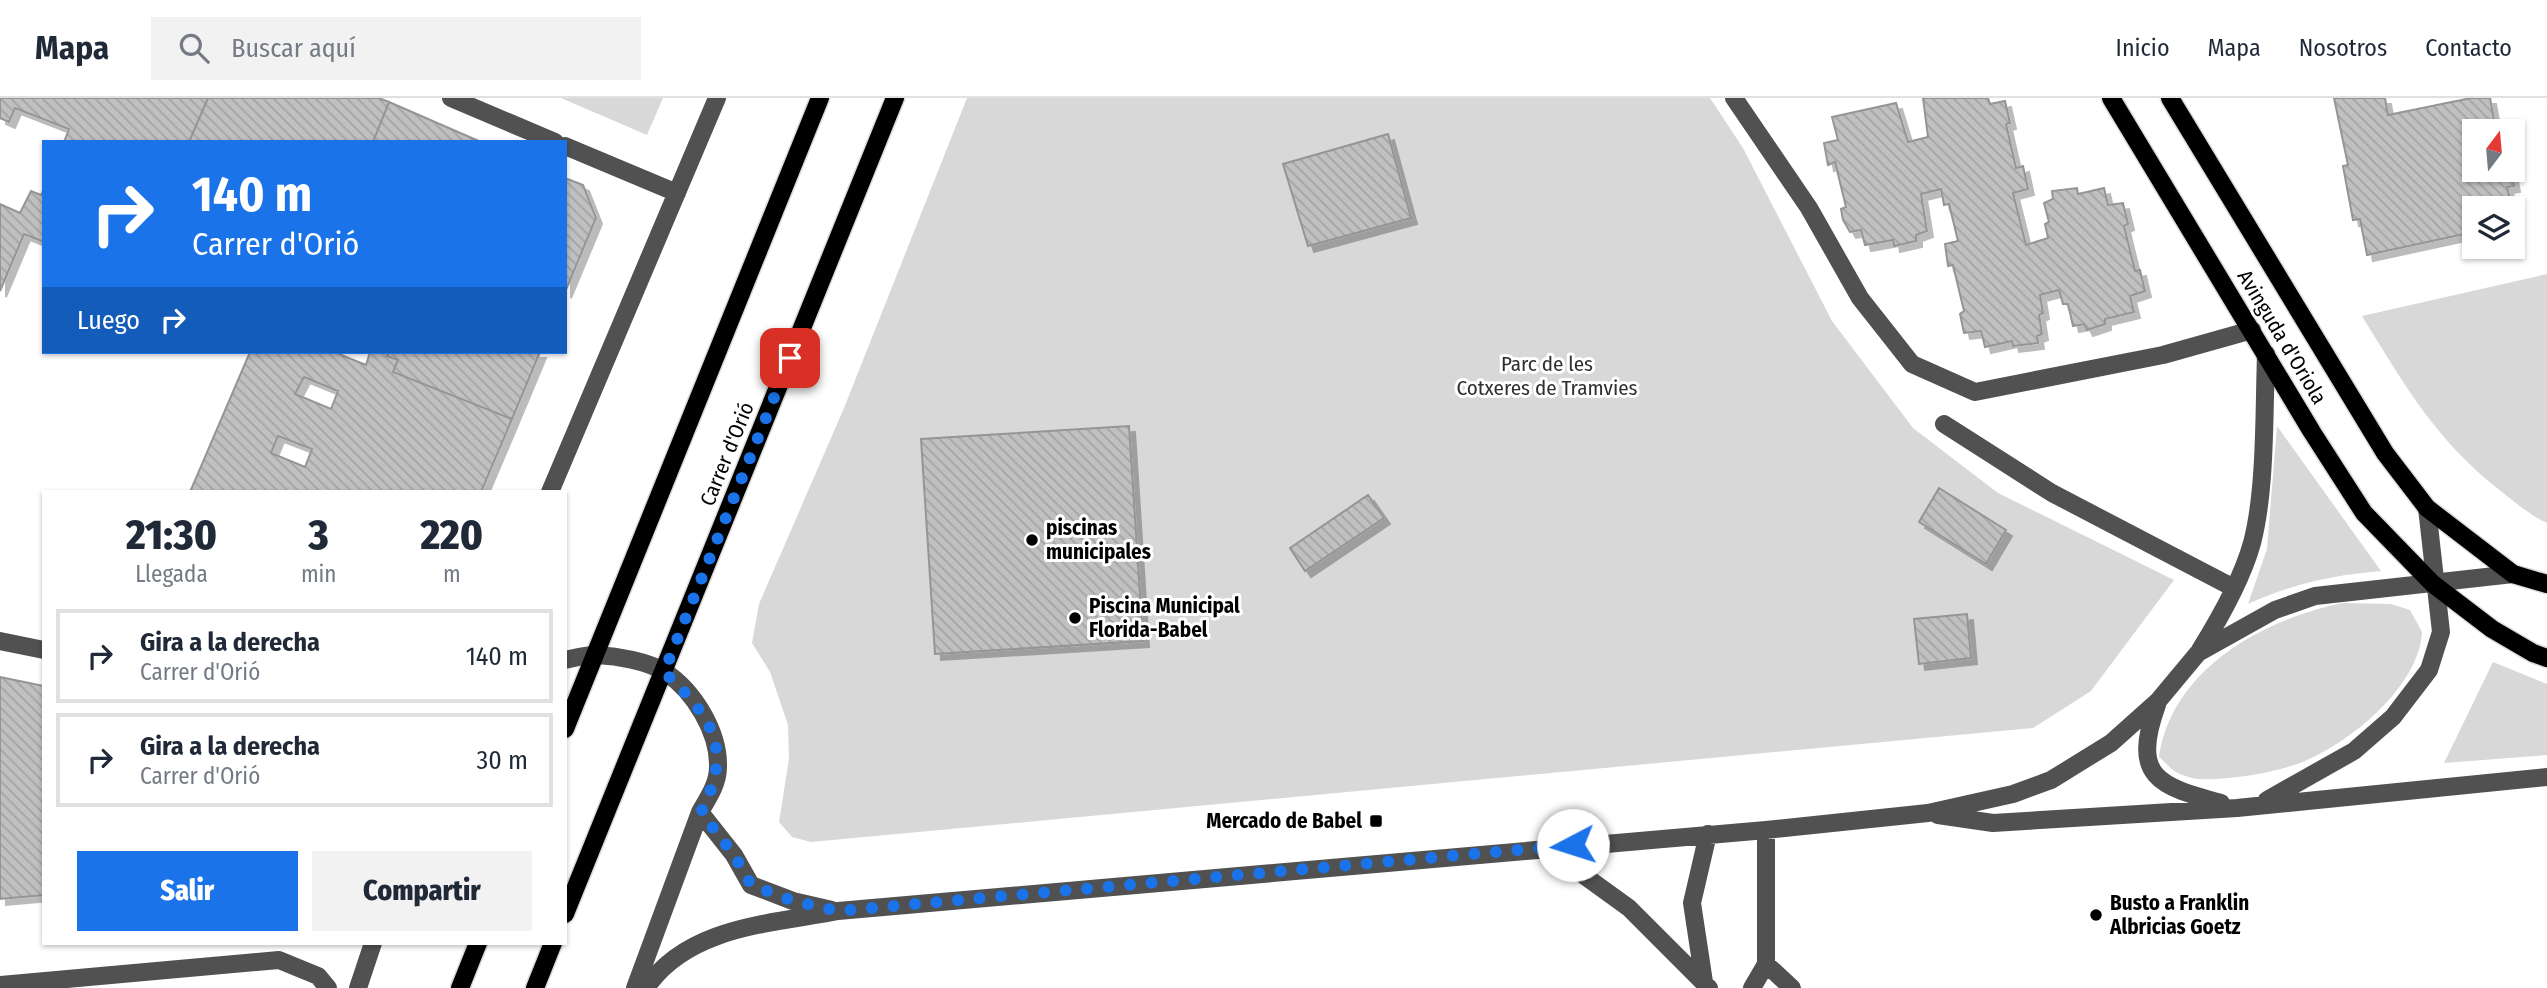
<!DOCTYPE html>
<html lang="es">
<meta charset="utf-8">
<style>
:root{--surface:#fff;--page:#f2f2f3;--text:#1f2937;--muted:#747a83;--line:#e0e1e3;--accent:#1a73e8}
body{margin:0;font-family:"Fira Sans Condensed",sans-serif;background:var(--page);color:var(--text);height:100vh;display:flex;flex-direction:column;font-size:26px;white-space:nowrap}
*{box-sizing:border-box;margin:0}
p{font-size:23px;color:var(--muted)}
.icon{flex:none;width:38px;height:38px;fill:none;stroke:currentColor;stroke-width:2;stroke-linecap:round;stroke-linejoin:round}
.map{position:relative;flex:1;overflow:hidden}
.panel{position:absolute;left:42px;top:392px;width:525px;height:455px;display:flex;flex-direction:column;background:var(--surface);border-radius:0px;box-shadow:0 2px 5px #0004}
.panel>*{flex:none}
.top-card{position:absolute;left:42px;top:42px;width:525px;height:214px;border-radius:0px;box-shadow:0 2px 5px #0004;background:#1a73e8;color:#fff;overflow:hidden}
.needle{width:46px;rotate:16deg}
.fabs{position:absolute;left:2462px;top:21px;display:grid;gap:14px}
.fabs a{display:grid;place-items:center;width:63px;height:63px;border-radius:0px;background:var(--surface);box-shadow:0 2px 5px #0004;font-size:35px}
.pin{position:absolute;display:grid;place-items:center;width:60px;height:60px;color:#fff;margin:-30px;border-radius:14px;box-shadow:0 4px 10px #0006}
.me{position:absolute;width:77px;margin:-38px;rotate:265deg;stroke-linejoin:round;filter:drop-shadow(0 0 5px #0008)}
.turn{display:flex;align-items:center;gap:24px;height:147px;padding:0 35px;font-size:32px}
.turn .icon{width:91px;height:91px;stroke-width:2.5}
.turn b{display:block;font-size:49px;line-height:60px}
.then{display:flex;align-items:center;height:66px;padding:0 35px;background:#0003;gap:14px;font-size:26px}
.eta{display:flex;justify-content:space-evenly;align-items:center;height:119px;text-align:center}
.eta b{font-size:42px;font-weight:800;line-height:49px}
.action{display:flex;gap:14px;margin-top:auto;padding:14px 35px}
.action a{flex:1;height:80px;border-radius:0px;background:var(--accent);color:#fff;font-size:28px;font-weight:800;line-height:80px;text-align:center}
.action a+a{background:var(--page);color:var(--text)}
ul{padding:0;list-style:none}
li{display:flex;align-items:center;gap:21px;height:94px;margin:0 14px 10px;padding:0 21px;border:4px solid var(--line);border-radius:0px}
li div{flex:1}
li b{display:block;font-size:26px}
li em{font-style:normal}
header{display:flex;align-items:center;gap:42px;box-sizing:border-box;height:98px;padding:0 35px;background:var(--surface);border-bottom:2px solid var(--line)}
header strong{font-size:33px}
nav{display:flex;gap:38px;margin-inline-start:auto;font-size:24px}
.search{width:490px;height:63px;background:var(--page);display:flex;align-items:center;gap:18px;box-sizing:border-box;padding:0 24px;border-radius:0px;color:var(--muted);font-size:26px}
.map>svg:first-child{display:block}
.green{fill:#d8d8d8}
.building{fill:url(#building-back-hatch);stroke:#959595;stroke-width:2;fill-rule:evenodd;filter:url(#shadow)}
.lines{fill:none;stroke-linecap:round;stroke-linejoin:round}
.major-casing{stroke:#dbdbdb;stroke-width:21}
.minor{stroke:#515151;stroke-width:18}
.major{stroke:#000;stroke-width:18}
.route{stroke:#1a73e8;stroke-width:12;stroke-dasharray:0 21.6}
.poi-dot{fill:#000;stroke:#fff;stroke-width:2.5}
.labels{text-anchor:middle;dominant-baseline:central;stroke-width:6;stroke-linejoin:round;paint-order:stroke}
.street-label{font-size:21px;fill:#000;stroke:#fff}
.park-label{font-size:21px;fill:#2f2f2f;stroke:#fff}
.poi-label{font-size:21px;font-weight:bold;fill:#000;stroke:#fff;text-anchor:start}
</style>
<header>
<strong>Mapa</strong>
<div class="search"><svg class="icon" aria-label="search" viewBox="0 0 24 24"><circle cx="10" cy="10" r="6"/><path d="M15 15l6 6"/></svg>Buscar aquí</div>
<nav><a>Inicio</a><a>Mapa</a><a>Nosotros</a><a>Contacto</a></nav>
</header>
<div class="map">
<svg width="2547" height="890" viewBox="0 0 2547 890">
<defs>
<pattern id="building-back-hatch" width="6" height="6" patternUnits="userSpaceOnUse" patternTransform="scale(1.75)"><rect width="6" height="6" fill="#c0c0c0"/><path d="M-1 5l2 2M0 0l6 6M5-1l2 2" fill="none" stroke="#a3a3a3"/></pattern>
<filter id="shadow"><feDropShadow dx="6" dy="6" stdDeviation="0" flood-color="#0004"/></filter>
</defs>
<rect width="100%" height="100%" fill="#fff"/>
<path class="green" d="M561,0H663L647,37Z
M967,0H1710L1743,50L1832,223L1913,330L1998,395L2174,482L2091,593L2033,630L811,744L792,739L779,724L789,661L788,627L770,574L752,545L759,506L844,310Z
M2547,176V425C2530,417 2517,406 2502,394C2436,343 2405,288 2362,218Z
M2277,328L2381,473C2333,477 2292,486 2248,506L2267,451Z
M2342,505L2391,506L2410,512L2422,534C2419,588 2352,643 2305,663C2283,672 2261,676 2238,679C2219,681 2197,684 2180,676C2172,673 2165,664 2159,659C2172,571 2262,522 2342,505Z
M2493,564L2547,586V657L2444,665Z"/>
<path class="building" d="M0,0H208L189,44H64L69,31L15,10L9,24L0,20Z
M208,0H379L389,4L373,44H189Z
M1923,0H1988L1990,6L2005,3L2010,25L2006,26L2016,70L2023,68L2028,91L2013,95L2026,147L2048,140L2045,126L2049,124L2044,105L2053,101L2052,93L2077,90L2078,96L2104,90L2108,107L2123,105L2128,126L2124,128L2135,173L2140,172L2145,193L2130,198L2134,214L2105,221V226L2087,232L2084,226L2073,228L2068,206H2063L2059,192L2040,197L2043,215L2039,217L2042,236L2037,238L2038,245L2013,248L2012,243L1985,249L1981,233L1964,235L1960,216L1964,213L1953,167L1948,168L1945,146L1958,143L1949,106L1944,107L1941,91L1921,96L1927,133L1916,137V143L1894,148L1893,142L1865,147L1861,132L1850,134L1843,122L1841,111L1846,109L1835,64L1828,67L1824,45L1838,42L1832,19L1896,5L1908,44L1928,39Z
M2334,0H2385L2388,17L2471,0H2490L2496,33H2474V72H2511L2514,88L2507,89L2512,110H2474V134L2367,157L2360,121L2353,122L2343,68L2348,67Z
M389,4L481,44H373Z
M1388,36L1411,120L1308,148L1283,66Z
M565,80L583,87L596,120L565,194Z
M44,91V144L24,136L0,193V106L20,115L31,93L41,97Z
M250,254H334L366,267L370,254H389L387,258L398,262L393,274L512,321L481,394H190ZM304,279L338,293L331,311L295,296ZM278,338L312,351L305,369L271,355Z
M389,254H540L512,321L393,274L398,262L387,258Z
M1129,328L1143,543L935,556L921,341Z
M1939,390L2006,432L1986,466L1919,424Z
M1368,397L1384,420L1305,473L1290,450Z
M1967,516L1971,560L1919,566L1914,521Z
M0,579L44,588V797L0,801Z"/>
<g class="lines">
<defs>
<path id="major" d="M2111,0L2312,334L2364,415L2433,486L2492,531L2533,555L2547,560
M2170,0L2385,355L2427,410L2513,476L2547,486
M565,631L820,0
M565,816L895,0
M460,890L478,845
M535,890L553,845"/>
</defs>
<use href="#major" class="major-casing"/>
<path class="minor" d="M451,0L555,44
M1734,0L1809,110L1860,200L1912,266L1975,294L2163,257L2252,232
M565,48L677,95
M1944,326L2052,395L2232,489
M550,394L717,0
M0,543L44,552
M2200,552C2220,520 2242,481 2252,445C2266,392 2264,312 2266,256
M565,562C575,560 587,556 597,557C617,558 647,563 665,574C694,593 719,634 718,669C718,686 708,700 700,714L635,890
M2157,607C2131,679 2158,688 2221,705
M2267,702L2354,653L2393,619L2429,572L2441,534L2427,410
M700,714L734,757L751,787L793,803L832,812
M1938,717L1993,725L2237,710L2547,679
M1546,750L1629,810L1709,890
M1766,866L1792,890
M1704,884L1692,805L1708,736
M0,887L279,862L318,878L328,890
M358,890L373,845
M646,890C688,828 771,826 838,813L1766,732L1928,715L2013,696L2051,682L2111,645L2158,603L2198,555L2275,512L2315,498L2513,476
M1752,890L1766,866V732"/>
<use href="#major" class="major"/>
</g>
<g class="lines">
<path class="route" d="M790,260L664,574C712,619 734,651 701,714L734,757L751,787L793,803L838,813L1573,747"/>
</g>
<g class="poi-dot">
<circle cx="1032" cy="442" r="7"/>
<circle cx="1075" cy="520" r="7"/>
<rect x="1369" y="716" width="14" height="14" rx="3.5"/>
<circle cx="2096" cy="817" r="7"/>
</g>
<g class="labels">
<g class="street-label">
<text transform="translate(2282 239) rotate(59)">Avinguda d'Oriola</text>
<text transform="translate(727 356) rotate(-68)">Carrer d'Orió</text>
</g>
<g class="park-label">
<text x="1547" y="266">Parc de les<tspan x="1547" dy="24">Cotxeres de Tramvies</tspan></text>
</g>
<g class="poi-label">
<text x="1046" y="430">piscinas<tspan x="1046" dy="24">municipales</tspan></text>
<text x="1089" y="508">Piscina Municipal<tspan x="1089" dy="24">Florida-Babel</tspan></text>
<text x="1362" y="723" text-anchor="end">Mercado de Babel</text>
<text x="2110" y="805">Busto a Franklin<tspan x="2110" dy="24">Albricias Goetz</tspan></text>
</g>
</g>
</svg>
<div class="fabs">
<a><svg class="needle" viewBox="-14 -14 28 28"><path d="M0-13l5 13h-10z" fill="#e53935"/><path d="M0 13l5-13h-10z" fill="#747a83"/></svg></a>
<a><svg class="icon" aria-label="layers" viewBox="0 0 24 24"><path d="M12 4l9 5-9 5-9-5zM3 14l9 5 9-5"/></svg></a>
</div>
<div class="pin" style="left:790px;top:260px;background:#d93025"><svg class="icon" aria-label="arrive" viewBox="0 0 24 24"><path d="M6 21V4h12l-3 4 3 4H6"/></svg></div>
<svg class="me" style="left:1573px;top:747px" viewBox="-20 -20 40 40"><circle r="19" fill="#fff"/><path d="M0-13L10 11 0 6-10 11z" fill="#1a73e8"/></svg>
<div class="top-card">
<div class="turn"><svg class="icon" aria-label="right" viewBox="0 0 24 24"><path d="M7 20v-9h11M14 6l5 5-5 5"/></svg><div><b>140 m</b>Carrer d'Orió</div></div>
<div class="then">Luego<svg class="icon" aria-label="right" viewBox="0 0 24 24"><path d="M7 20v-9h11M14 6l5 5-5 5"/></svg></div>
</div>
<section class="panel">
<div class="eta">
<div><b>21:30</b><p>Llegada</p></div>
<div><b>3</b><p>min</p></div>
<div><b>220</b><p>m</p></div>
</div>
<ul>
<li><svg class="icon" aria-label="right" viewBox="0 0 24 24"><path d="M7 20v-9h11M14 6l5 5-5 5"/></svg><div><b>Gira a la derecha</b><p>Carrer d'Orió</p></div><em>140 m</em></li>
<li><svg class="icon" aria-label="right" viewBox="0 0 24 24"><path d="M7 20v-9h11M14 6l5 5-5 5"/></svg><div><b>Gira a la derecha</b><p>Carrer d'Orió</p></div><em>30 m</em></li>
</ul>
<div class="action"><a>Salir</a><a>Compartir</a></div>
</section>
</div>
